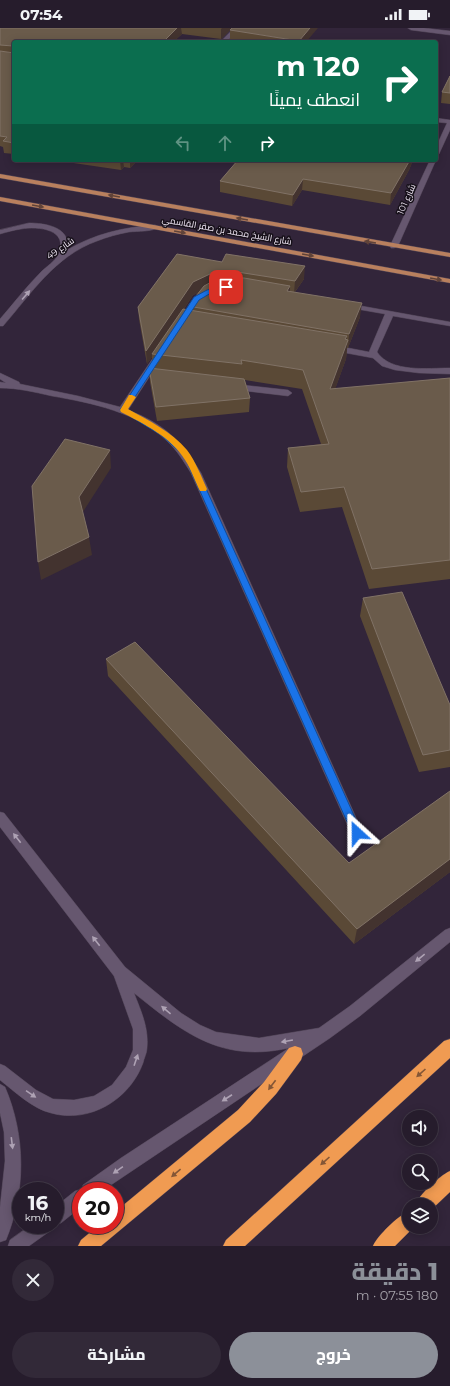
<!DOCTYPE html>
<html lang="ar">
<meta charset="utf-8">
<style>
:root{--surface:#261c2c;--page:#322938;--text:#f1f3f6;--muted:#a4a1a9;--line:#423a48;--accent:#8c9099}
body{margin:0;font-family:Montserrat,Cairo,sans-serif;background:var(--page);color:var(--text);direction:rtl;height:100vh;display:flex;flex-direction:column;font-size:15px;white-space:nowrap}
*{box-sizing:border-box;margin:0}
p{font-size:13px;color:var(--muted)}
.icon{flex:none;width:22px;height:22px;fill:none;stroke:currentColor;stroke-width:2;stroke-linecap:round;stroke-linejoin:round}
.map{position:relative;height:1218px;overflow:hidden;direction:ltr}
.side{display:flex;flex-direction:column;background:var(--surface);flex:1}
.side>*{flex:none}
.top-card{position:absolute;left:12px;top:12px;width:426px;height:122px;border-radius:4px;box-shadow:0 2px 10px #0003,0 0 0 1px var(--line);direction:rtl;background:#0b6e4f;color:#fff;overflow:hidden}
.tools{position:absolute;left:402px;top:1082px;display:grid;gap:8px}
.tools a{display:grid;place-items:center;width:36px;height:36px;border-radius:50%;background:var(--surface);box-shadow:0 2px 10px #0003,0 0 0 1px var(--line);font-size:20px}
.speed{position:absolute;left:12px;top:1154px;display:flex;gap:8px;font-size:20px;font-weight:700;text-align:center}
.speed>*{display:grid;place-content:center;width:52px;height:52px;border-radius:50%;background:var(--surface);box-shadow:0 2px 10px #0003,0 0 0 1px var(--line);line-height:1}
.speed small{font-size:10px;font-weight:400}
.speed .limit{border:6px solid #d22;background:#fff;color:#111}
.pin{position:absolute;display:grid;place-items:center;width:34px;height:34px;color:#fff;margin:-17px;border-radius:8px;box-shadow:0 2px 6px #0006}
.me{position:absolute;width:44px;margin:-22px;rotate:336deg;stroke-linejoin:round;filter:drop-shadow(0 0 3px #0008)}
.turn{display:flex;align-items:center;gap:14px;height:84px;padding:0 12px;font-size:18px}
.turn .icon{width:52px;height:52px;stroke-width:2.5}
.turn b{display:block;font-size:28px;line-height:34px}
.lanes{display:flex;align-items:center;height:38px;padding:0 12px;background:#0003;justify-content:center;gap:20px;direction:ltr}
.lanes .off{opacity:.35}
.round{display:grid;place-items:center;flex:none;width:42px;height:42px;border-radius:21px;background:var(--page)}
.overview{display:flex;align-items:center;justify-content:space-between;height:68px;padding:0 12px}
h1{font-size:24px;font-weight:800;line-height:30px;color:var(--accent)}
.button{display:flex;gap:8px;margin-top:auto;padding:8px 12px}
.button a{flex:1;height:46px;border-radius:24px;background:var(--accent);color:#fff;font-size:16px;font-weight:800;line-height:46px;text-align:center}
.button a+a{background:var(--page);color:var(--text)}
.status{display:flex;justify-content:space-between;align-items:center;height:28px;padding:0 20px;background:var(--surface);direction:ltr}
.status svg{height:11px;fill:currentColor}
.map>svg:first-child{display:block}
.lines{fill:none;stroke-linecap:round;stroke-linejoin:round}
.service-casing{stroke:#4f4355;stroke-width:1}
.minor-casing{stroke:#4f4355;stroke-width:1}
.tertiary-casing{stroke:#4f4355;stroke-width:1}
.primary-casing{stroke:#4f4355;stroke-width:1}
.motorway-casing{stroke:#4f4355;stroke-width:1}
.service{fill:#66576f;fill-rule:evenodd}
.minor{fill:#66576f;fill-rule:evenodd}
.tertiary{fill:#66576f;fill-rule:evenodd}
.primary{fill:#b9805e;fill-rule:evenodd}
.motorway{fill:#f09b52;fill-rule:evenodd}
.wall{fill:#5a4936;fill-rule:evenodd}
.shaded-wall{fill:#43332f}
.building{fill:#6a5b4b;stroke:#807266}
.oneway{fill:#604339}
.oneway2{fill:#aea2b4}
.oneway3{fill:#845636}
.route{fill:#1a73e8;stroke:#114b97}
.slow{fill:#f59e0b}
.labels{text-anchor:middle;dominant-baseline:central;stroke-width:3;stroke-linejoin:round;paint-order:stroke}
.far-street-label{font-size:9px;fill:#f5ecfa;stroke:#17111a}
</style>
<div class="status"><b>07:54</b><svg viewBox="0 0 49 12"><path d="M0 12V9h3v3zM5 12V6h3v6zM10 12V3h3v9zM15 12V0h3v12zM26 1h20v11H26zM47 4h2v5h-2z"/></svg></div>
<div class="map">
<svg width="450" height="1218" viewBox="0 0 450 1218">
<rect width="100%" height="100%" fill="#32253a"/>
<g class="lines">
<defs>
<path id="service" d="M345,275L450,294V298L393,288L377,324C391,345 428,340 450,340V346L419,345L395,342L382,338L373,330L330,322L329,320L333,317L369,324L385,286L345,279Z
M160,323L164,326L128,382C164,396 181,412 201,445L363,805L361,809L357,810L353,809L351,805L191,445C184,434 177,422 167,413C137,384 92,375 52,368C34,364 18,360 0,360V354L6,355L0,351V345L19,354L20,356L78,368L120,379L157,324Z
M233,356L288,362L292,365L288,368L230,361L229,359Z"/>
<path id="minor" d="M234,0H240L226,14H220Z
M408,0H424L450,3V7L411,2Z
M436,90L450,92V102L439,126L436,128V119L447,95L436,94Z
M436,131V132L398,218L394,220H391L390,218L430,132Z
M29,195C45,195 72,199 67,222C94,206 124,199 155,197L159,199C153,204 137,203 129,204C118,206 107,209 97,213C55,228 31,266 3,298H0V291C14,275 26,259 41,244C46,239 55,233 58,227C70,201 38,198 21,201C14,202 7,204 0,206V202Z"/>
<path id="tertiary" d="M0,784L4,785L125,939L181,985L200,997L216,1004L259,1010L319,1000L350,978L445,902L450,900V914L360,988L330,1010L102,1163H81V1179L61,1195L55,1197V1179L75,1163L82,1161L83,1157L121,1130L289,1020C221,1035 184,1005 134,965C141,983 149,1000 147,1020C147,1025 144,1030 143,1035C130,1071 90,1096 51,1085C33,1081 14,1063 0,1052V1036L5,1038L36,1062L53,1071L74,1072L94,1068L112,1057L126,1039L133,1022V1001L114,948L0,799Z
M0,1056L5,1059C26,1108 26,1163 6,1212L0,1214V1179L5,1133L4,1104L0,1085Z
M31,1197H52L50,1203L29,1218H8L10,1212Z"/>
<path id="primary" d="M0,146L450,225V229L0,150Z
M0,169L450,251V255L0,173Z"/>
<path id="motorway" d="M450,1011V1030L245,1218H223L226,1212L444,1013Z
M295,1018L301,1020L303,1026L301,1032L276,1066L250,1094L101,1218H78L81,1212L99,1197H115V1184L238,1082L264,1054L289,1020Z
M450,1143V1164L431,1182V1177H415C420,1166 439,1148 450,1143Z
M409,1183V1199H414L395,1218H373C378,1207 398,1188 409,1183Z"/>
</defs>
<use href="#service" class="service-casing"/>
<use href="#minor" class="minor-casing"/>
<use href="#tertiary" class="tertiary-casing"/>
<use href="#primary" class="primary-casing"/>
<use href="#motorway" class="motorway-casing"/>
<use href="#service" class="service"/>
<use href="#minor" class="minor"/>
<use href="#tertiary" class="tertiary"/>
<use href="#primary" class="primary"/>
<use href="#motorway" class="motorway"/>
</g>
<path class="wall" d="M0,0H232L221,11L182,6L173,14H14V126L4,125L3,119L0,118Z
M230,2L306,14H243L230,12Z
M450,48V76L441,75L442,64Z
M53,132H138L130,140L124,139L121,142Z
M238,132H413L409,142L390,177L302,162L292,178L220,164V153Z
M177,226L304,251L295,264L360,289L348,320H347L346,331L335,361L450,350V551L369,561L342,479L300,484L287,439L288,420L321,416L302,361L245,352L250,370L249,384L157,393L150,354L149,340H152V329L147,336L139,291L138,279ZM200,264L188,278V281H184L193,267Z
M363,570L450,677V739L419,744L360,588Z
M106,631L349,835L450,763V844L354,916L108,648Z"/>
<path class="shaded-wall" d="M177,0H181L182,6L173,14H163Z
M222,0H232L221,11V1Z
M310,0H318L306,14H299V13Z
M120,132H123L124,139L121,142Z
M130,132H138L130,140Z
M410,132H413L409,142L390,177L391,165Z
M303,151L302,162L292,178L293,167Z
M305,238L304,251L294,265L295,253Z
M231,243V256L210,259L193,267L153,327L152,326V329L147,336L146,323L193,254L210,246Z
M290,258V272L287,263Z
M362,275L360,289L348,320L349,306Z
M347,308L346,317L348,312L346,331L328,381L330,361Z
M110,422L111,440L81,487L79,469Z
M89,509L92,527L41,552L38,534Z
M450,831V844L354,916L357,901Z"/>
<path class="building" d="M0,0H177L163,14H14V115L3,113L7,109L0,108V23L14,25L13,18L0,17Z
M232,0H310L299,13L230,2Z
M450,48V65L442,64Z
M238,132H410L391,165L303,151L293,167L220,153Z
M177,226L222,234L226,226L305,238L295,253L231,243L210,246L193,254L146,323L138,279Z
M231,250H244L290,258L287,263L362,275L349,306L188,278L204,258L215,252Z
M183,281L347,308L345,311L348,312L330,361L450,350V532L372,541L344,459L301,464L288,420L329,416L303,342L241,332L242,336L152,326Z
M149,340L244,351L250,370L156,379Z
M65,411L110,422L79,469L89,509L38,534L32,458Z
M402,564L450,677V722L423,727L363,570Z
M135,614L349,835L450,763V831L357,901L106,631Z"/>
<defs><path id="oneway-solid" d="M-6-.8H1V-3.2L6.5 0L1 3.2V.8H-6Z"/></defs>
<g class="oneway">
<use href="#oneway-solid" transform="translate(114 168) rotate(-170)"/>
<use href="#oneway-solid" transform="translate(38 178) rotate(10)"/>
<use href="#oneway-solid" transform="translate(242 191) rotate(-170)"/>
<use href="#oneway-solid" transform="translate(180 204) rotate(10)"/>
<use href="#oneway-solid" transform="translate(370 214) rotate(-171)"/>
<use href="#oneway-solid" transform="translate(308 227) rotate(10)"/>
<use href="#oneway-solid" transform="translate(436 251) rotate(10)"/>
</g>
<g class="oneway2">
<use href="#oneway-solid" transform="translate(26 267) rotate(-49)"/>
<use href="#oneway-solid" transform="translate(17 810) rotate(-128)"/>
<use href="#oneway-solid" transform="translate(96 913) rotate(-128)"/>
<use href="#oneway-solid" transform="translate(420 930) rotate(141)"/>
<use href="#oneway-solid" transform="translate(166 982) rotate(-140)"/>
<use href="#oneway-solid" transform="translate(287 1013) rotate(170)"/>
<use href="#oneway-solid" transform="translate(136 1032) rotate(-71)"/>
<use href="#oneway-solid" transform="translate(31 1066) rotate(34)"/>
<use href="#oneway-solid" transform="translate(227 1070) rotate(147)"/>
<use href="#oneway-solid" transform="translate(12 1115) rotate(83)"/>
<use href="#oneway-solid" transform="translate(118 1142) rotate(145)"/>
</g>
<g class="oneway3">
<use href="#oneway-solid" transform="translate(421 1045) rotate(138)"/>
<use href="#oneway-solid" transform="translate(272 1057) rotate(127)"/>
<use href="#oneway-solid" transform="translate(325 1133) rotate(138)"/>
<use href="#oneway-solid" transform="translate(176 1145) rotate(140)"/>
</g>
<path class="route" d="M226,257L229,259V261L211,265L199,272L127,381C153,396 178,408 194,434L362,805L361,808L357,810L353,808L352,805L187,434L181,425L161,407L120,382L194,269L207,262Z"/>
<path class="slow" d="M129,367H132L136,369L128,381C148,392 172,404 187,422C196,434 201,448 207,461L206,463H200C195,453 191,441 185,432C171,409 144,396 121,384L120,382Z"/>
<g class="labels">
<g class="far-street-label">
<text transform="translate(406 171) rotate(-66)">شارع 101</text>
<text transform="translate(227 202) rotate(10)">شارع الشيخ محمد بن صقر القاسمي</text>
<text transform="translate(60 220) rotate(-35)">شارع 49</text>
</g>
</g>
</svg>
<div class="tools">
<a><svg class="icon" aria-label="sound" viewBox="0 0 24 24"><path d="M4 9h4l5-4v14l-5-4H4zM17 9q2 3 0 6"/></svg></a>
<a><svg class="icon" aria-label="search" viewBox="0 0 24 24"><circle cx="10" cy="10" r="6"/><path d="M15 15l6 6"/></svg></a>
<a><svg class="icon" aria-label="layers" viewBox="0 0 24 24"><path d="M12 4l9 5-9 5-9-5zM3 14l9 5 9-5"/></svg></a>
</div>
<div class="speed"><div>16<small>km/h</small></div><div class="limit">20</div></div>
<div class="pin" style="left:226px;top:259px;background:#d93025"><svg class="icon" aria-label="arrive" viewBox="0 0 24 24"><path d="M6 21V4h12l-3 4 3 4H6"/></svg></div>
<svg class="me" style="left:357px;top:805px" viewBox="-20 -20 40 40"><path d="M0-17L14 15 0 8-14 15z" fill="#1a73e8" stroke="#fff" stroke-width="4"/></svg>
<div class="top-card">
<div class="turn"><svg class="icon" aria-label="right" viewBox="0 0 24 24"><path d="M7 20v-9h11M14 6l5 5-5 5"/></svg><div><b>120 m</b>انعطف يمينًا</div></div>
<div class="lanes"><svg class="icon off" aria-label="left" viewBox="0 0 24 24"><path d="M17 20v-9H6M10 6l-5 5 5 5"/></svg><svg class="icon off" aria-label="ahead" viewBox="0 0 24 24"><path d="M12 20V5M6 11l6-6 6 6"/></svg><svg class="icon" aria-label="right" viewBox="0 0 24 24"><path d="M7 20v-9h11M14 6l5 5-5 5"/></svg></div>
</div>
</div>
<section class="side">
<div class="overview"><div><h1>1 دقيقة</h1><p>180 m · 07:55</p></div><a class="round"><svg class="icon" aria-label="close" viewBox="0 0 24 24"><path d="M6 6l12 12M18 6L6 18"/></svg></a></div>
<div class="button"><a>خروج</a><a>مشاركة</a></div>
</section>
